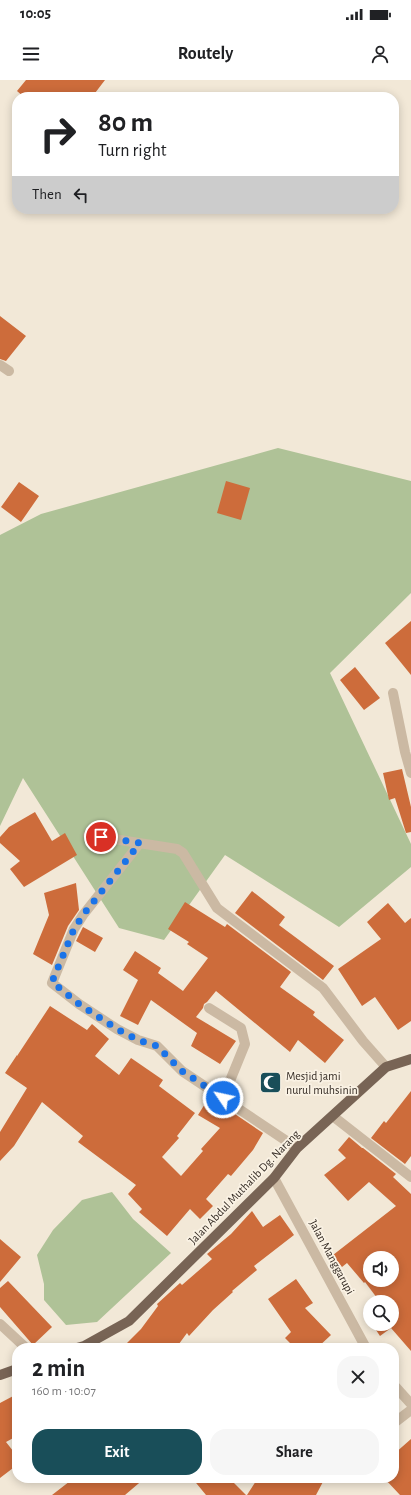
<!DOCTYPE html>
<meta charset="utf-8">
<style>
:root{--surface:#fff;--page:#f6f6f6;--text:#202124;--muted:#757577;--accent:#194e59}
body{margin:0;font-family:"Alegreya Sans",sans-serif;background:var(--page);color:var(--text);height:100vh;display:flex;flex-direction:column;font-size:15px;white-space:nowrap}
*{box-sizing:border-box;margin:0}
p{font-size:13px;color:var(--muted)}
.icon{flex:none;width:22px;height:22px;fill:none;stroke:currentColor;stroke-width:2;stroke-linecap:round;stroke-linejoin:round}
.map{position:relative;flex:1;overflow:hidden}
.drawer{position:absolute;left:12px;top:1263px;width:387px;height:140px;display:flex;flex-direction:column;background:var(--surface);border-radius:16px;box-shadow:0 2px 10px #0003}
.drawer>*{flex:none}
.banner{position:absolute;left:12px;top:12px;width:387px;height:122px;border-radius:16px;box-shadow:0 2px 10px #0003;background:#fff;color:var(--text);overflow:hidden}
.tools{position:absolute;left:363px;top:1171px;display:grid;gap:8px}
.tools a{display:grid;place-items:center;width:36px;height:36px;border-radius:50%;background:var(--surface);box-shadow:0 2px 10px #0003;font-size:20px}
.pin{position:absolute;display:grid;place-items:center;width:34px;height:34px;color:#fff;margin:-17px;border:2px solid #fff;border-radius:50%;box-shadow:0 1px 4px #0007}
.me{position:absolute;width:44px;margin:-22px;rotate:304deg;stroke-linejoin:round;filter:drop-shadow(0 0 3px #0008)}
.turn{display:flex;align-items:center;gap:14px;height:84px;padding:0 20px;font-size:18px}
.turn .icon{width:52px;height:52px;stroke-width:2.5}
.turn b{display:block;font-size:28px;line-height:34px}
.then{display:flex;align-items:center;height:38px;padding:0 20px;background:#0003;gap:8px;font-size:15px}
.round{display:grid;place-items:center;flex:none;width:42px;height:42px;border-radius:16px;background:var(--page)}
.headline{display:flex;align-items:center;justify-content:space-between;height:68px;padding:0 20px}
h1{font-size:24px;font-weight:700;line-height:30px}
.button{display:flex;gap:8px;margin-top:auto;padding:8px 20px}
.button a{flex:1;height:46px;border-radius:16px;background:var(--accent);color:#fff;font-size:16px;font-weight:700;line-height:46px;text-align:center}
.button a+a{background:var(--page);color:var(--text)}
.status{display:flex;justify-content:space-between;align-items:center;height:28px;padding:0 20px;background:var(--surface);direction:ltr}
.status svg{height:11px;fill:currentColor}
header{display:flex;justify-content:space-between;align-items:center;height:52px;padding:0 20px;background:var(--surface);font-size:18px;font-weight:700}
.map>svg:first-child{display:block}
.green{fill:#afc297}
.building{fill:#cd6c3b;fill-rule:evenodd}
.lines{fill:none;stroke-linecap:round;stroke-linejoin:round}
.street{stroke:#cbb9a3;stroke-width:10}
.primary{stroke:#786455;stroke-width:10}
.route{stroke:#1a73e8;stroke-width:7;stroke-dasharray:0 12.6}
.labels{text-anchor:middle;dominant-baseline:central;stroke-width:3.5;stroke-linejoin:round;paint-order:stroke}
.poi-label{font-size:12px;fill:#352c25;stroke:#faf2e4;text-anchor:start}
.street-label{font-size:12px;fill:#352c25;stroke:#faf2e4}
</style>
<div class="status"><b>10:05</b><svg viewBox="0 0 49 12"><path d="M0 12V9h3v3zM5 12V6h3v6zM10 12V3h3v9zM15 12V0h3v12zM26 1h20v11H26zM47 4h2v5h-2z"/></svg></div>
<header><svg class="icon" aria-label="menu" viewBox="0 0 24 24"><path d="M4 6h16M4 12h16M4 18h16"/></svg>Routely<svg class="icon" aria-label="person" viewBox="0 0 24 24"><circle cx="12" cy="8" r="4"/><path d="M4 21q1-7 8-7t8 7"/></svg></header>
<div class="map">
<svg width="411" height="1415" viewBox="0 0 411 1415">
<rect width="100%" height="100%" fill="#f2e8d7"/>
<path class="green" d="M278,368L411,401V513L330,593L411,764V787L339,847L225,775L164,860L119,848L23,698L0,746V455L41,434Z
M112,1112L133,1139L171,1173L97,1242L66,1245L44,1220V1204L37,1175L53,1150L82,1120Z"/>
<path class="building" d="M26,0H105L92,17H24L17,11Z
M0,236L26,256L6,281L0,279Z
M226,401L250,408L241,440L217,433Z
M19,402L39,416L21,442L1,427Z
M411,541V595L385,563Z
M355,587L380,618L364,630L340,600Z
M402,689L411,727V752L406,753L395,718L389,720L383,693Z
M35,732L52,761L65,753L77,775L24,807L10,789L20,781L0,763V757L9,747Z
M76,803L79,830L68,846L52,885L33,874L49,835L44,813Z
M252,811L285,837L279,845L334,886L323,900L235,833Z
M185,822L225,847L227,844L291,892L280,907L315,932L313,935L344,960L325,983L298,960L290,972L216,911L207,922L204,924L203,928L196,937L236,961L220,984L191,966L197,953L151,920L138,945L120,936L138,900L123,890L135,871L161,888L158,893L183,911L208,878L187,864L189,862L168,849Z
M388,823L405,843L411,838V941L398,950L375,917L362,926L338,889L381,859L367,842Z
M83,847L103,858L95,872L76,861Z
M50,926L87,950L92,944L109,959L95,976L119,995L131,978L163,1000L159,1006L195,1033L177,1056L179,1058L162,1077L181,1096L203,1071L201,1069L220,1048L198,1035L208,1019L228,1032L229,1030L263,1053L253,1070L231,1096L228,1094L206,1119L213,1126L200,1139L190,1129L167,1156L139,1132L142,1129L128,1114L136,1105L78,1062L83,1056L42,1022L14,1066L0,1081V1052L27,1008L5,993L17,975V976Z
M411,1011V1076L405,1084L371,1058L384,1041L386,1043Z
M349,1057L362,1068H363L396,1094L393,1097L411,1114V1271L391,1248L380,1256L372,1244H392V1222H380L365,1202L364,1203L347,1183L342,1187L333,1175L396,1126L369,1102L348,1121L324,1095L346,1078L338,1070ZM370,1178H392V1200H370Z
M252,1131L263,1147L280,1135L294,1155L254,1186L257,1190L232,1211L233,1212L213,1230L189,1256L187,1253L176,1268H122L141,1249L158,1226L157,1224L180,1203L182,1205L212,1179L207,1174L231,1154Z
M0,1159L21,1177L0,1202Z
M296,1199L313,1223L305,1228L331,1255L317,1268H295L285,1258L291,1252L268,1219Z
M8,1201L52,1247L33,1265L0,1227V1208Z
M17,1314V1356L6,1362L17,1376V1385L0,1398V1323Z
M411,1359V1415H400L384,1398H394V1374Z
M74,1398H145L125,1415H52Z
M192,1398H229L246,1415H206Z
M258,1398H325L316,1415H247Z"/>
<g class="lines">
<path class="street" d="M0,285L9,291
M393,613L405,672L411,693
M88,755L177,769L183,773L217,828L323,908L363,961L386,987
M140,763L83,835L74,849L52,903L79,924L117,949L138,960L157,966L182,991L297,1068
M209,928L241,948L245,964L223,1018
M334,1037L411,1097
M274,1098L366,1268
M0,1244L26,1268
M394,1305L411,1324
M394,1343L411,1330"/>
<path class="primary" d="M77,1268L84,1266L129,1241L274,1098L297,1068L386,987L411,979
M0,1295L17,1289"/>
</g>
<g class="lines">
<path class="route" d="M101,757L140,763L83,835L74,849L52,902L79,924L117,949L138,960L157,966L182,991L223,1018"/>
</g>
<defs>
<symbol id="mosque-square" viewBox="-11 -11 22 22"><rect x="-9" y="-9" width="18" height="18" rx="4" fill="#194e59" stroke="#faf2e4"/><path d="M3.5-4.9A6 6 0 1 0 3.5 4.9A5 5 0 1 1 3.5-4.9Z" fill="#fff"/></symbol>
</defs>
<g fill-rule="evenodd">
<use href="#mosque-square" x="258" y="990" width="25" height="25"/>
</g>
<g class="labels">
<g class="poi-label">
<text x="286" y="996">Mesjid jami<tspan x="286" dy="14">nurul muhsinin</tspan></text>
</g>
<g class="street-label">
<text transform="translate(244 1107) rotate(-46)">Jalan Abdul Muthalib Dg. Narang</text>
<text transform="translate(332 1177) rotate(62)">Jalan Manggarupi</text>
</g>
</g>
</svg>
<div class="tools">
<a><svg class="icon" aria-label="sound" viewBox="0 0 24 24"><path d="M4 9h4l5-4v14l-5-4H4zM17 9q2 3 0 6"/></svg></a>
<a><svg class="icon" aria-label="search" viewBox="0 0 24 24"><circle cx="10" cy="10" r="6"/><path d="M15 15l6 6"/></svg></a>
</div>
<div class="pin" style="left:101px;top:757px;background:#d93025"><svg class="icon" aria-label="arrive" viewBox="0 0 24 24"><path d="M6 21V4h12l-3 4 3 4H6"/></svg></div>
<svg class="me" style="left:223px;top:1018px" viewBox="-20 -20 40 40"><circle r="17" fill="#1a73e8" stroke="#fff" stroke-width="3"/><path d="M0-11L8 9 0 5-8 9z" fill="#fff"/></svg>
<div class="banner">
<div class="turn"><svg class="icon" aria-label="right" viewBox="0 0 24 24"><path d="M7 20v-9h11M14 6l5 5-5 5"/></svg><div><b>80 m</b>Turn right</div></div>
<div class="then">Then<svg class="icon" aria-label="left" viewBox="0 0 24 24"><path d="M17 20v-9H6M10 6l-5 5 5 5"/></svg></div>
</div>
<section class="drawer">
<div class="headline"><div><h1>2 min</h1><p>160 m · 10:07</p></div><a class="round"><svg class="icon" aria-label="close" viewBox="0 0 24 24"><path d="M6 6l12 12M18 6L6 18"/></svg></a></div>
<div class="button"><a>Exit</a><a>Share</a></div>
</section>
</div>
